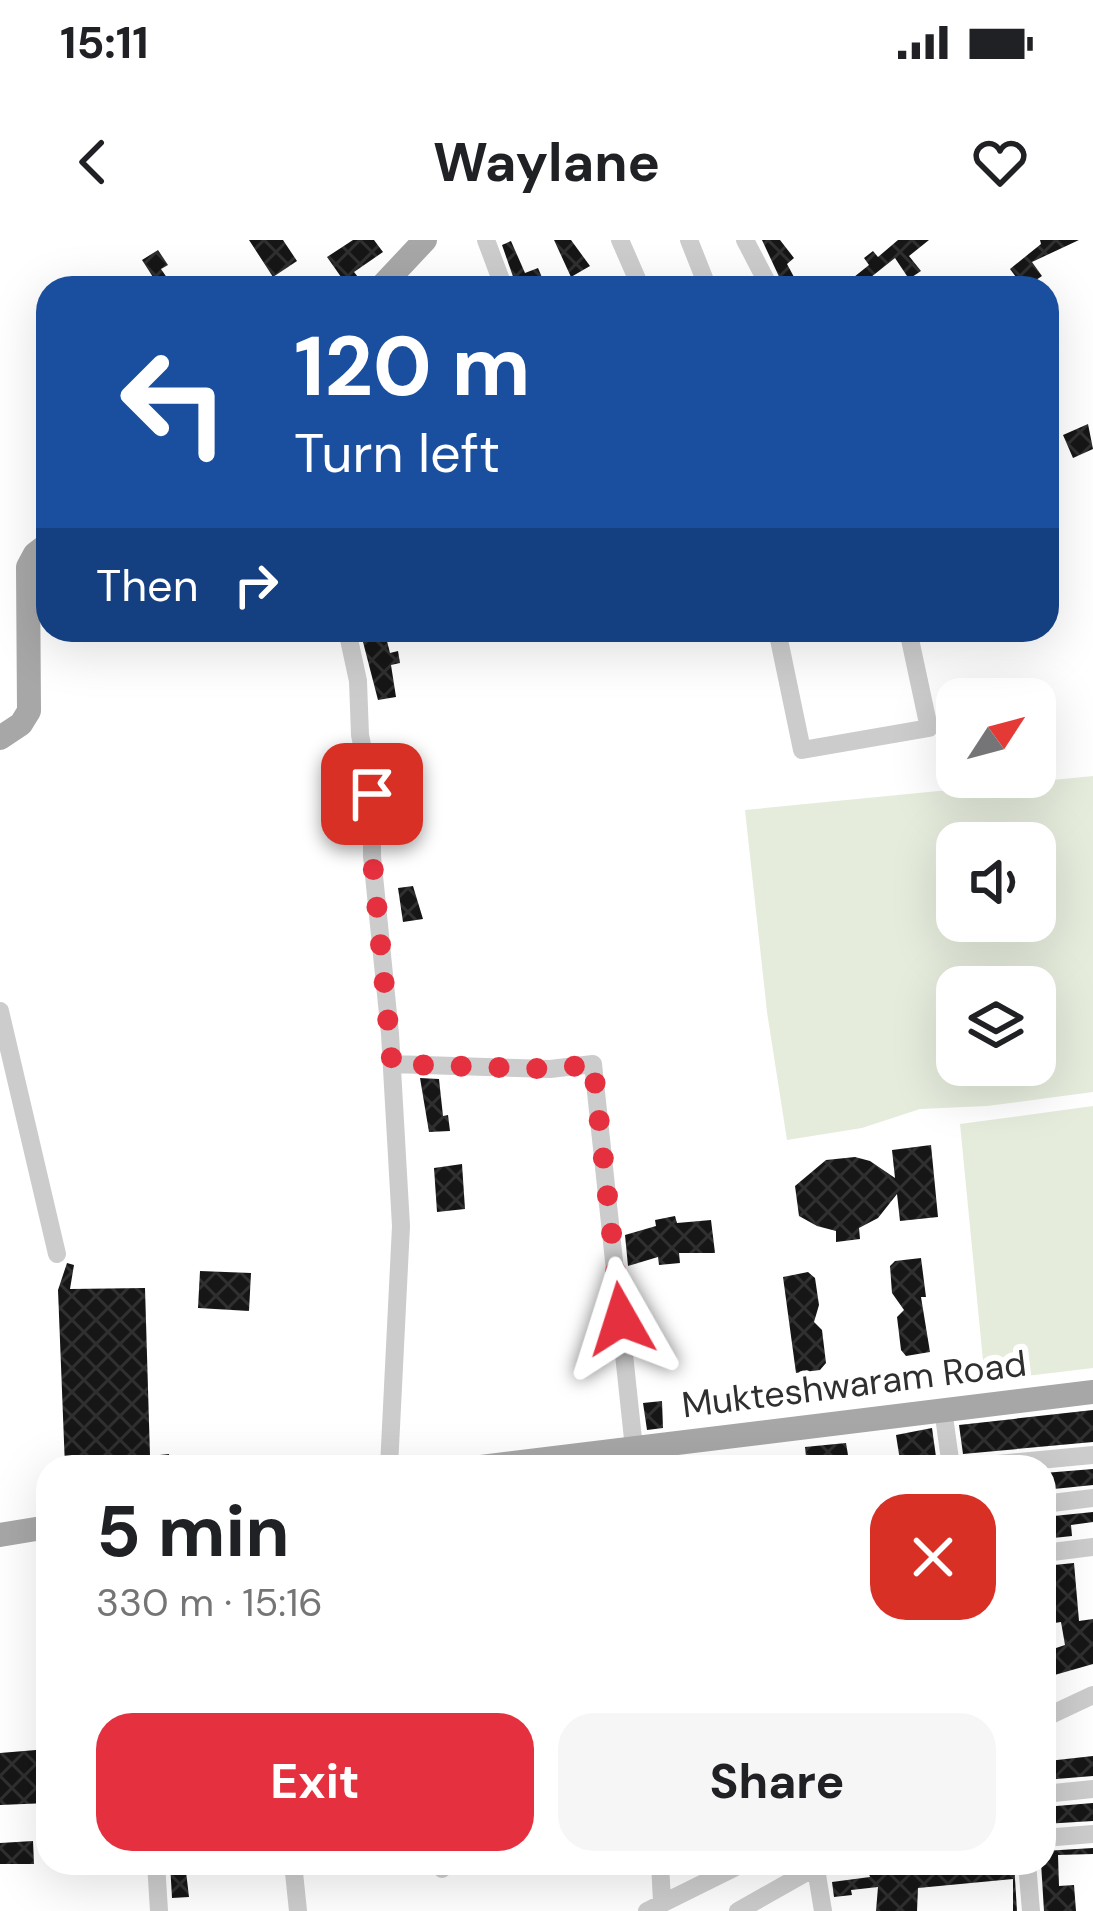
<!DOCTYPE html>
<meta charset="utf-8">
<style>
:root{--surface:#fff;--page:#f6f6f6;--text:#202124;--muted:#757577;--accent:#e5313f}
body{margin:0;font-family:"DM Sans",sans-serif;background:var(--page);color:var(--text);height:100vh;display:flex;flex-direction:column;font-size:45px;white-space:nowrap}
*{box-sizing:border-box;margin:0}
p{font-size:39px;color:var(--muted)}
.icon{flex:none;width:66px;height:66px;fill:none;stroke:currentColor;stroke-width:2;stroke-linecap:round;stroke-linejoin:round}
.map{position:relative;flex:1;overflow:hidden}
.details{position:absolute;left:36px;top:1215px;width:1020px;height:420px;display:flex;flex-direction:column;background:var(--surface);border-radius:36px;box-shadow:0 12px 48px #0002}
.details>*{flex:none}
.top-card{position:absolute;left:36px;top:36px;width:1023px;height:366px;border-radius:36px;box-shadow:0 12px 48px #0002;background:#1a4fa0;color:#fff;overflow:hidden}
.needle{width:78px;rotate:54deg}
.buttons{position:absolute;left:936px;top:438px;display:grid;gap:24px}
.buttons a{display:grid;place-items:center;width:120px;height:120px;border-radius:24px;background:var(--surface);box-shadow:0 12px 48px #0002;font-size:60px}
.pin{position:absolute;display:grid;place-items:center;width:102px;height:102px;color:#fff;margin:-51px;border-radius:24px;box-shadow:0 6px 18px #0006}
.me{position:absolute;width:132px;margin:-66px;rotate:354deg;stroke-linejoin:round;filter:drop-shadow(0 0 9px #0008)}
.turn{display:flex;align-items:center;gap:42px;height:252px;padding:0 60px;font-size:54px}
.turn .icon{width:156px;height:156px;stroke-width:2.5}
.turn b{display:block;font-size:84px;line-height:102px}
.then{display:flex;align-items:center;height:114px;padding:0 60px;background:#0003;gap:24px;font-size:45px}
.round{display:grid;place-items:center;flex:none;width:126px;height:126px;border-radius:36px;background:var(--page)}
.summary{display:flex;align-items:center;justify-content:space-between;height:204px;padding:0 60px}
h1{font-size:72px;font-weight:700;line-height:90px}
.action{display:flex;gap:24px;margin-top:auto;padding:24px 60px}
.action a{flex:1;height:138px;border-radius:36px;background:var(--accent);color:#fff;font-size:48px;font-weight:700;line-height:138px;text-align:center}
.action a+a{background:var(--page);color:var(--text)}
.status{display:flex;justify-content:space-between;align-items:center;height:84px;padding:0 60px;background:var(--surface);direction:ltr}
.status svg{height:33px;fill:currentColor}
header{display:flex;justify-content:space-between;align-items:center;height:156px;padding:0 60px;background:var(--surface);font-size:54px;font-weight:700}
.map>svg:first-child{display:block}
.park{fill:#e5ecdc;fill-rule:evenodd}
.building{fill:url(#building-cross-hatch)}
.lines{fill:none;stroke-linecap:round;stroke-linejoin:round}
.minor{stroke:#ccc;stroke-width:18}
.major{stroke:#a7a7a7;stroke-width:24}
.route{stroke:#e5313f;stroke-width:21;stroke-dasharray:0 37.8}
.labels{text-anchor:middle;dominant-baseline:central;stroke-width:12;stroke-linejoin:round;paint-order:stroke}
.street-label{font-size:36px;fill:#2f2f2f;stroke:#fff}
</style>
<div class="status"><b>15:11</b><svg viewBox="0 0 49 12"><path d="M0 12V9h3v3zM5 12V6h3v6zM10 12V3h3v9zM15 12V0h3v12zM26 1h20v11H26zM47 4h2v5h-2z"/></svg></div>
<header><svg class="icon" aria-label="back" viewBox="0 0 24 24"><path d="M15 5l-7 7 7 7"/></svg>Waylane<svg class="icon" aria-label="heart" viewBox="0 0 24 24"><path d="M12 20l-8-8c-3-5 5-10 8-4 3-6 11-1 8 4z"/></svg></header>
<div class="map">
<svg width="1093" height="1671" viewBox="0 0 1093 1671">
<defs>
<pattern id="building-cross-hatch" width="8" height="8" patternUnits="userSpaceOnUse" patternTransform="scale(3)"><rect width="8" height="8" fill="#161616"/><path d="M0 0l8 8M0 8l8-8" fill="none" stroke="#303030"/></pattern>
</defs>
<rect width="100%" height="100%" fill="#fff"/>
<path class="park" d="M1093,536V852L987,866L920,869L862,888L787,900L767,772L745,570ZM957,603H1035V681H957ZM957,747H1035V825H957Z
M1093,866V1128L985,1141L960,884Z"/>
<path class="building" d="M249,0H283L297,21L273,37Z
M353,0H374L383,12L354,32L358,37L346,44L327,17Z
M554,0H571L590,26L571,37Z
M762,0H780L794,18L787,24L794,37L782,43Z
M898,0H929L909,16L921,31L909,39L895,18L861,45L854,37L869,25L864,18L873,11L878,17Z
M1040,0H1079L1032,22L1042,36L1024,48L1010,29L1041,4Z
M511,1L525,33L538,28L544,42L517,48L502,5Z
M158,10L168,25L161,29L174,48H160L142,20Z
M1088,184L1093,209L1073,218L1063,195Z
M386,397L390,413L398,411L400,423L391,425L396,457L378,460L363,402Z
M351,518L358,571L347,574L333,523Z
M413,646L423,679L403,682L398,648Z
M420,838L439,839L443,876L448,875L450,891L429,892Z
M931,905L938,977L900,981L897,954L878,978L859,988L860,999L836,1002V991L817,986L799,976L795,946L826,920L855,917L870,921L895,938L892,910Z
M462,924L465,969L437,972L434,928Z
M675,976L677,983L711,980L715,1013H679L680,1023L659,1025L658,1017L628,1026L625,995L656,986L655,980Z
M921,1018L926,1057H921L930,1112L906,1116L901,1110L897,1077L904,1070L892,1053L890,1026L895,1021Z
M67,1023L74,1025L70,1049L145,1048L150,1216L169,1214L170,1226L65,1227L58,1050Z
M200,1031L251,1033L249,1071L198,1068Z
M808,1032L815,1038L819,1065L814,1082L822,1090L826,1123L820,1130L796,1133L783,1037Z
M662,1161L663,1188L647,1190L643,1163Z
M1093,1170V1202L963,1214L959,1185Z
M932,1188L937,1224L901,1227L896,1195Z
M846,1203L850,1227H807L805,1207Z
M1093,1229V1245L1044,1250V1233Z
M1093,1272V1282L1071,1285L1072,1296L1044,1299V1277Z
M1074,1323L1079,1381L1093,1379V1424L1044,1438V1412L1065,1405L1061,1382L1048,1384L1044,1326Z
M48,1509V1563L0,1565V1513Z
M1093,1516V1536L1044,1540V1535L1050,1534L1048,1521Z
M1093,1563V1581L1044,1584V1567Z
M33,1601L34,1624H0V1603Z
M1093,1608V1614L1058,1615L1059,1646L1074,1645L1076,1671H1044L1041,1623H1044V1611Z
M170,1623H185L189,1657L172,1658Z
M910,1623H1014L1017,1671H1013V1639L918,1648L917,1671H876L878,1647L851,1650L852,1655L834,1657L832,1642L870,1637L869,1634H911Z"/>
<g class="lines">
<path class="minor" d="M486,0L504,48
M620,0L641,48
M689,0L708,48
M745,0L770,48
M347,390L358,441L360,495L372,554V616L390,794L401,986L389,1227
M777,390L802,510L929,488L908,390
M0,771L57,1014
M392,824L550,829L593,824L636,1227
M943,1169L951,1227
M965,1227L1093,1215
M1044,1264L1093,1258
M1044,1313L1093,1307
M1044,1478L1093,1455
M1044,1554L1093,1549
M1044,1598L1093,1594
M156,1623L159,1671
M293,1623L298,1671
M660,1623L662,1662
M815,1623L823,1671
M1027,1623L1031,1671
M442,1629V1623
M647,1671L744,1623
M738,1671L816,1627L835,1623"/>
<path class="major" d="M380,48L425,0
M0,498L21,484L29,471L28,327L35,314L48,304
M481,1227L1093,1152
M0,1295L48,1287"/>
</g>
<g class="lines">
<path class="route" d="M372,554V616L392,824L550,829L593,824L621,1079"/>
</g>
<g class="labels">
<g class="street-label">
<text transform="translate(854 1144) rotate(-7)">Mukteshwaram Road</text>
</g>
</g>
</svg>
<div class="buttons">
<a><svg class="needle" viewBox="-14 -14 28 28"><path d="M0-13l5 13h-10z" fill="#e53935"/><path d="M0 13l5-13h-10z" fill="#757577"/></svg></a>
<a><svg class="icon" aria-label="sound" viewBox="0 0 24 24"><path d="M4 9h4l5-4v14l-5-4H4zM17 9q2 3 0 6"/></svg></a>
<a><svg class="icon" aria-label="layers" viewBox="0 0 24 24"><path d="M12 4l9 5-9 5-9-5zM3 14l9 5 9-5"/></svg></a>
</div>
<div class="pin" style="left:372px;top:554px;background:#d93025"><svg class="icon" aria-label="arrive" viewBox="0 0 24 24"><path d="M6 21V4h12l-3 4 3 4H6"/></svg></div>
<svg class="me" style="left:621px;top:1079px" viewBox="-20 -20 40 40"><path d="M0-17L14 15 0 8-14 15z" fill="#e5313f" stroke="#fff" stroke-width="4"/></svg>
<div class="top-card">
<div class="turn"><svg class="icon" aria-label="left" viewBox="0 0 24 24"><path d="M17 20v-9H6M10 6l-5 5 5 5"/></svg><div><b>120 m</b>Turn left</div></div>
<div class="then">Then<svg class="icon" aria-label="right" viewBox="0 0 24 24"><path d="M7 20v-9h11M14 6l5 5-5 5"/></svg></div>
</div>
<section class="details">
<div class="summary"><div><h1>5 min</h1><p>330 m · 15:16</p></div><a class="round" style="background:#d93025;color:#fff"><svg class="icon" aria-label="close" viewBox="0 0 24 24"><path d="M6 6l12 12M18 6L6 18"/></svg></a></div>
<div class="action"><a>Exit</a><a>Share</a></div>
</section>
</div>
